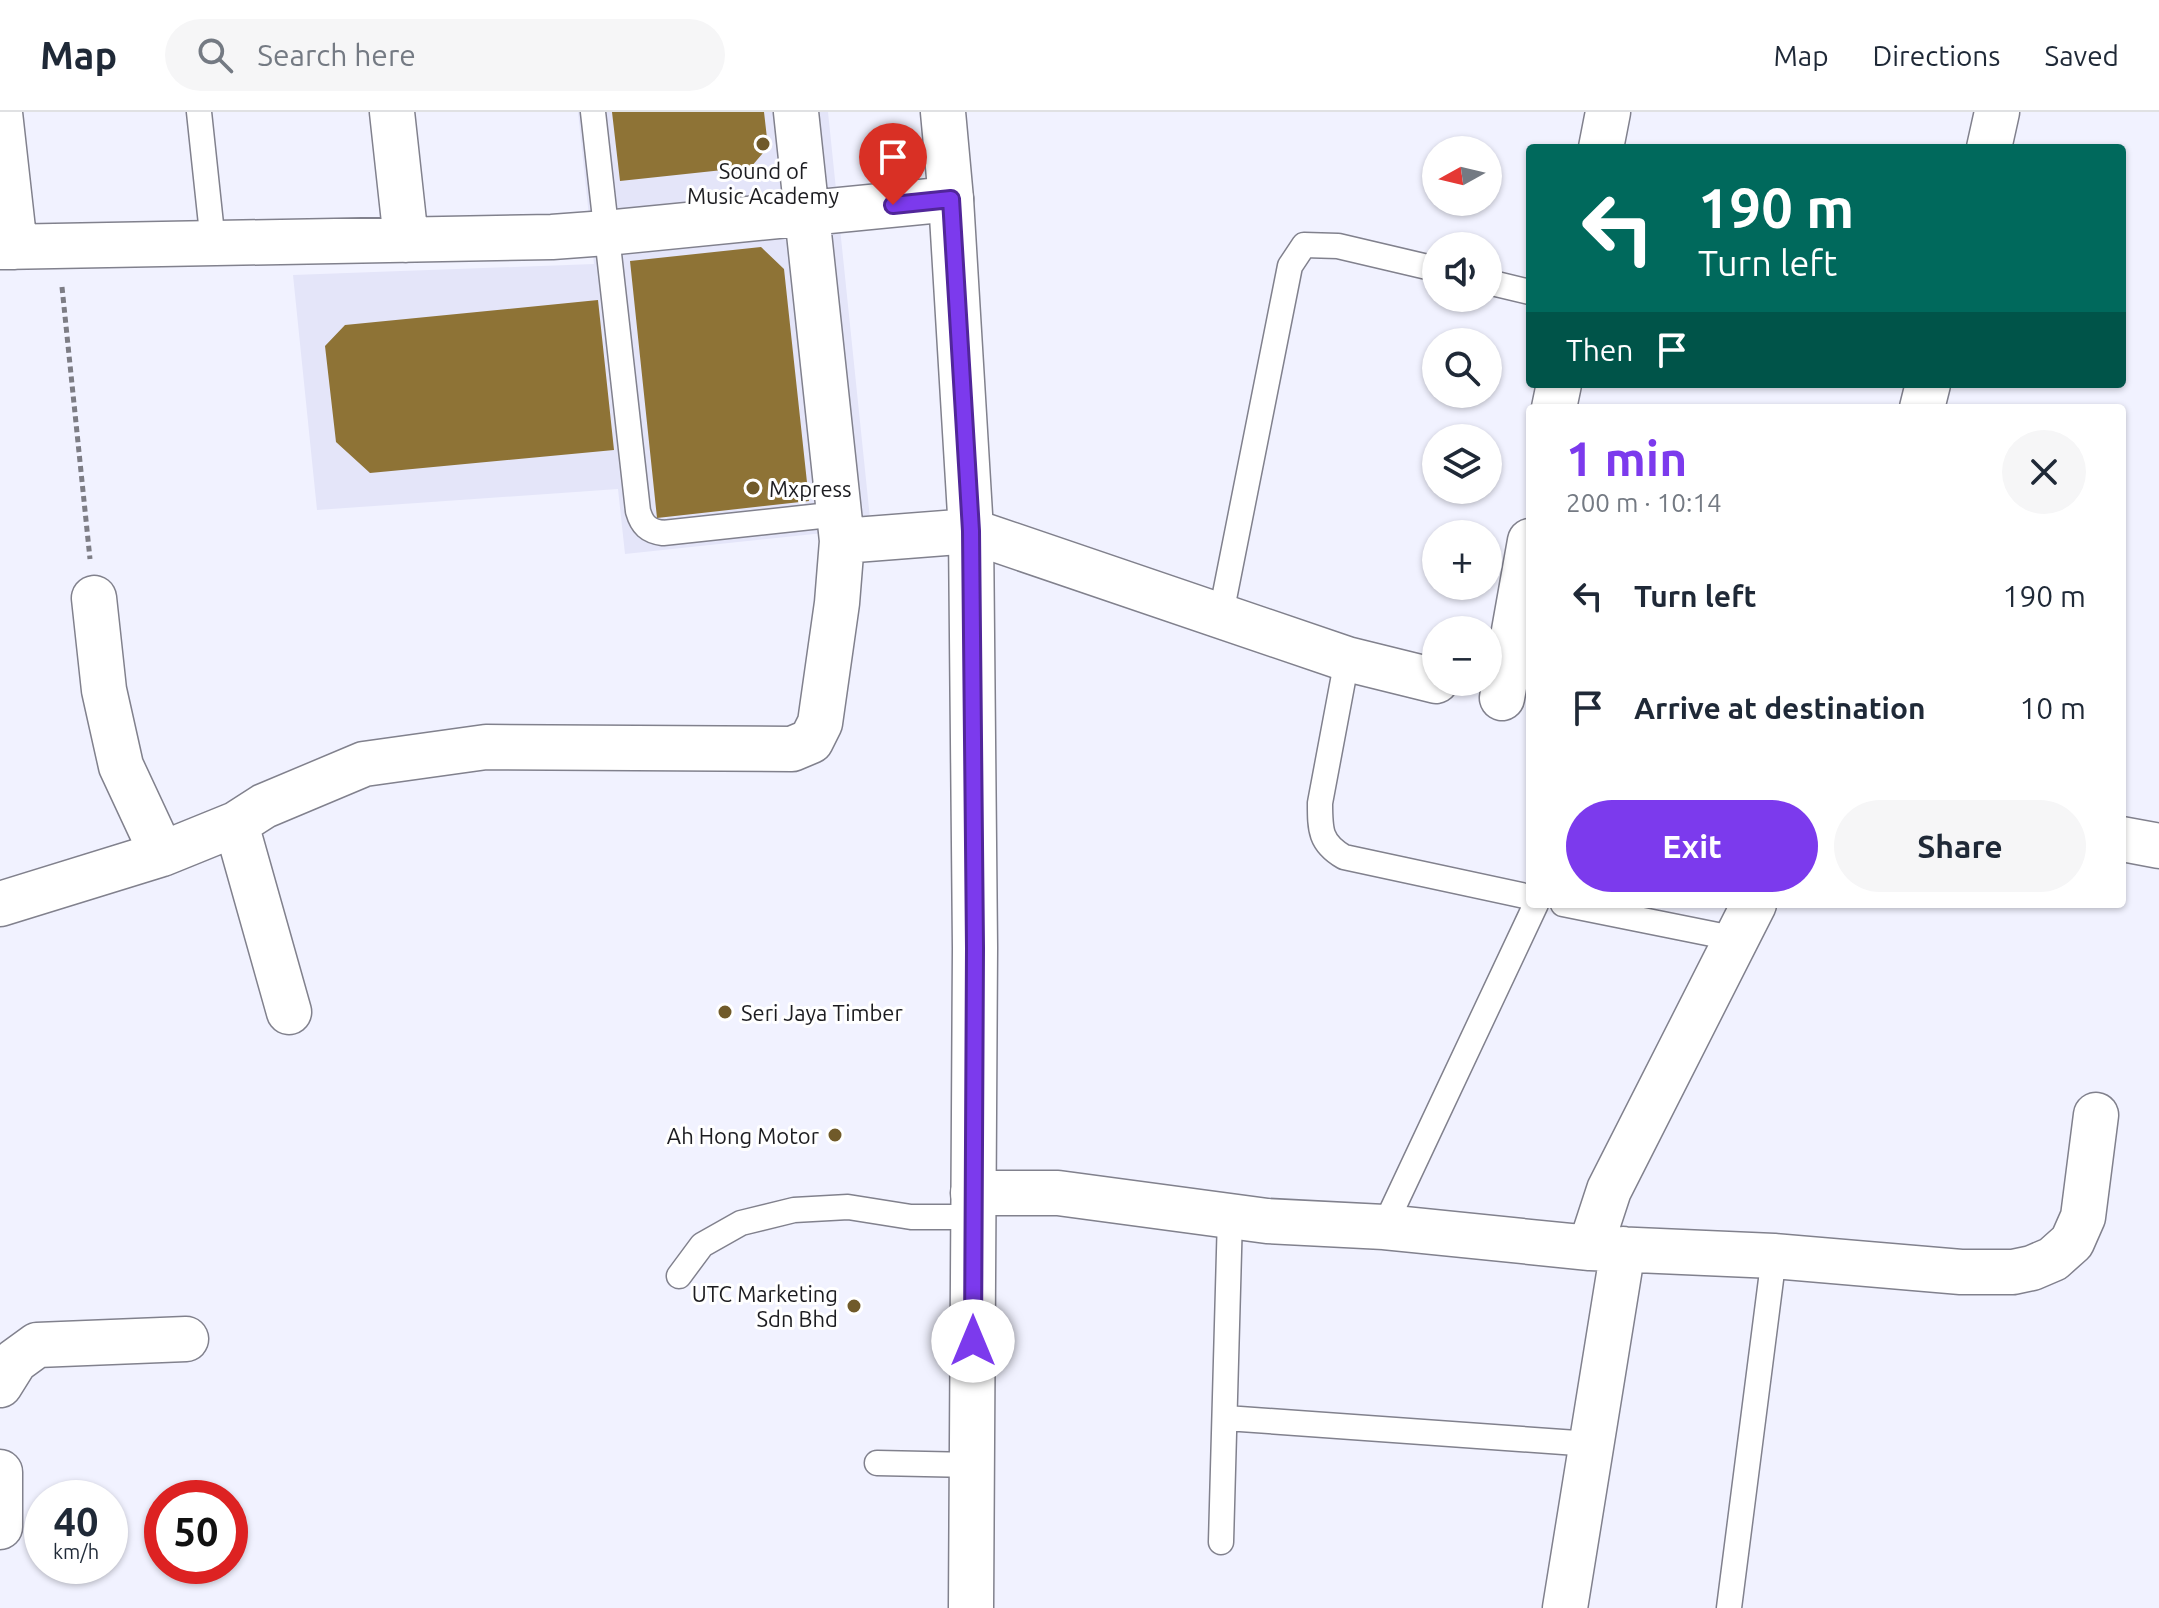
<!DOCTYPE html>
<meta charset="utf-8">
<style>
:root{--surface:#fff;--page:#f6f6f7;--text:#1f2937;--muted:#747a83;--line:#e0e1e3;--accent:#7c3aed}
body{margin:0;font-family:Ubuntu,sans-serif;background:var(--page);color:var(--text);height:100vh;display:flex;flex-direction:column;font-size:30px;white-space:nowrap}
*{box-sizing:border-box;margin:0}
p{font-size:26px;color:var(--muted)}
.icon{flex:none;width:44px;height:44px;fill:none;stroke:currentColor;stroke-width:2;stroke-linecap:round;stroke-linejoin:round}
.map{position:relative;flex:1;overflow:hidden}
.side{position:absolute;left:1526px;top:292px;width:600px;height:504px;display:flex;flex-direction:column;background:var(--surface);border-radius:8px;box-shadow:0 2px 6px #0004}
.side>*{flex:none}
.banner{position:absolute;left:1526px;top:32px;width:600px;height:244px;border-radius:8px;box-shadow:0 2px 6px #0004;background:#00695c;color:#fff;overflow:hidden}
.needle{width:52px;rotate:262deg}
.fabs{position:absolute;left:1422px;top:24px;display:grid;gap:16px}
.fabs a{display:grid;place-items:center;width:80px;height:80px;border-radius:50%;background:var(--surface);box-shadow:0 2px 6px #0004;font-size:40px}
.speed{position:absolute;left:24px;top:1368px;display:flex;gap:16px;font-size:40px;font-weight:700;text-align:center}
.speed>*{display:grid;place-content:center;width:104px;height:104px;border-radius:50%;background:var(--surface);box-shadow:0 2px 6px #0004;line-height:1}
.speed small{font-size:20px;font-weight:400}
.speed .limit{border:12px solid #d22;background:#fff;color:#111}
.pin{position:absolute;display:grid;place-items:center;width:68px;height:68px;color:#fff;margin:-82px -34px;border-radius:50% 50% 50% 0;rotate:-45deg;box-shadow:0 0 8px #0007}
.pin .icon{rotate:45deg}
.me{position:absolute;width:88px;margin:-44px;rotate:0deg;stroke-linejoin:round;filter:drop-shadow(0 0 6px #0008)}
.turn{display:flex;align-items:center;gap:28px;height:168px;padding:0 40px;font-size:36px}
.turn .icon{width:104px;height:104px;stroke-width:2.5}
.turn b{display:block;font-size:56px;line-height:68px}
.then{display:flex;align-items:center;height:76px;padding:0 40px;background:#0003;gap:16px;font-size:30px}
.round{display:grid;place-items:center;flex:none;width:84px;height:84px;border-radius:42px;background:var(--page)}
.head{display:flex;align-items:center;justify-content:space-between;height:136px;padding:0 40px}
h1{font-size:48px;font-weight:600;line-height:60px;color:var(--accent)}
.cta{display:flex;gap:16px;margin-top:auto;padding:16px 40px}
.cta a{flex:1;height:92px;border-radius:48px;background:var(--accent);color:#fff;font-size:32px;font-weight:600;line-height:92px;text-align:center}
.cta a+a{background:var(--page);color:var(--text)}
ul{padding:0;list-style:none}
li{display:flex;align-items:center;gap:24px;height:112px;padding:0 40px}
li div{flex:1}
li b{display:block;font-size:30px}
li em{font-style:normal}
header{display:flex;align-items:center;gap:48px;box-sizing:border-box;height:112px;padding:0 40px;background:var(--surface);border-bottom:2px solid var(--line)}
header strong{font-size:38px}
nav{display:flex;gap:44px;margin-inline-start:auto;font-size:28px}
.search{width:560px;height:72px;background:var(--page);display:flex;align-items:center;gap:20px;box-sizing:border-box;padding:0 28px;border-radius:44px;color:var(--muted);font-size:30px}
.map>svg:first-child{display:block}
.built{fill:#e4e5f9}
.building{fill:#8e7336}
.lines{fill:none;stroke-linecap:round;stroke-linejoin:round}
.lane-casing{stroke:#81818d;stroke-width:27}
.street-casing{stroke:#81818d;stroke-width:47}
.secondary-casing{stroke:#81818d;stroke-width:47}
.path{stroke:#7d7d85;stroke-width:5;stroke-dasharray:6 4;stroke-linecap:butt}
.lane{stroke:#fff;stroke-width:24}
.street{stroke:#fff;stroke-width:44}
.secondary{stroke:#fff;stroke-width:44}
.route-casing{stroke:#51269a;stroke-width:20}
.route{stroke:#7c3aed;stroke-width:14}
.poi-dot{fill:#705a2a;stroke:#fff;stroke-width:3}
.labels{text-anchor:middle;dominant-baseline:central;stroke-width:6;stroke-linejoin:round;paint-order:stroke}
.poi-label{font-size:22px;fill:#1c1c20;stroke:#fff;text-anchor:start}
</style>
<header>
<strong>Map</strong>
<div class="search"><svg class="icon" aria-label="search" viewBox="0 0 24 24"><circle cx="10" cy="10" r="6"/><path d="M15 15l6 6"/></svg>Search here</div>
<nav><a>Map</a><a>Directions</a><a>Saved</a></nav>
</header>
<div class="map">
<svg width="2159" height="1496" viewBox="0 0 2159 1496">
<rect width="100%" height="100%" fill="#f1f2ff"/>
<path class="built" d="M578,0H828L871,416L625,442L618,377L317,398L293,163L594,152Z"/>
<path class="building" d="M612,0H764L768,35L751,55L620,69Z
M761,135L784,157L809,389L657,406L630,149Z
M598,188L614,338L370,361L336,330L325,234L345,213Z"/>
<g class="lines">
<defs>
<path id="lane" d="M199,0L213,131
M593,0L638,399C642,413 648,419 663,421L839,402
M1488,170L1530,180
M1221,502L1290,154L1304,133L1338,134L1436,157
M1347,547L1320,691C1320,718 1320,731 1344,745L1530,785
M1563,792L1737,827
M1384,1115L1536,792
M679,1164L702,1133L741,1111L794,1098L848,1095L911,1105H973
M1226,1306L1591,1332
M877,1351L973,1353
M1221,1430L1230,1104
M1729,1496L1774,1144"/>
<path id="street" d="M392,0L406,128
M0,1L15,135
M1601,36L1608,0
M1989,36L1997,0
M0,135L552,125L606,121L951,87
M1554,296L1559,272
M1922,296L1928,272
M842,429L971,419L1347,547L1436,569
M94,486L104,578L121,654L162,742
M1502,586L1530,429
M236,712L289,900
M2122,727L2159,734
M0,792L162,742L236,712L264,694L364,652L486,635L792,637L811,629L820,611L837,491L842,429L796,0
M973,1081H1058L1267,1109L1384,1115L1590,1136L1774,1144L1961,1160H2013L2032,1156L2053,1147L2072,1130L2083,1105L2096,1003
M1590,1136L1609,1078L1754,792
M0,1273L15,1249L37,1233L186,1227
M0,1360V1415
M1565,1496L1623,1137"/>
<path id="secondary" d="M943,0L951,87L971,419L975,836L971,1496"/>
</defs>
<use href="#lane" class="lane-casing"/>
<use href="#street" class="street-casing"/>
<use href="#secondary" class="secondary-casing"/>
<path class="path" d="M62,175L90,447"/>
<use href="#lane" class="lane"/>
<use href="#street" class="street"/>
<use href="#secondary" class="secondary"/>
</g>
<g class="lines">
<defs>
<path id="route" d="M893,93L951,87L971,419L975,836L973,1229"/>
</defs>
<use href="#route" class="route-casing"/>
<use href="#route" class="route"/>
</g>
<g class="poi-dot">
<circle cx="763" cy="32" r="8"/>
<circle cx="753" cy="376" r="8"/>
<circle cx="725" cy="900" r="8"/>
<circle cx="835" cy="1023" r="8"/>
<circle cx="854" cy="1194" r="8"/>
</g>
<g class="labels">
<g class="poi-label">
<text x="763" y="58" text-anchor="middle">Sound of<tspan x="763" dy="25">Music Academy</tspan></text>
<text x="769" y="376">Mxpress</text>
<text x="741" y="900">Seri Jaya Timber</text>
<text x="819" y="1023" text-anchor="end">Ah Hong Motor</text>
<text x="838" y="1181" text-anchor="end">UTC Marketing<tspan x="838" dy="25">Sdn Bhd</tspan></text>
</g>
</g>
</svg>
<div class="fabs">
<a><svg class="needle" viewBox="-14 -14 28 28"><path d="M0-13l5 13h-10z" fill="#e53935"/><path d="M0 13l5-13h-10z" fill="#747a83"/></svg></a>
<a><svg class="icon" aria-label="sound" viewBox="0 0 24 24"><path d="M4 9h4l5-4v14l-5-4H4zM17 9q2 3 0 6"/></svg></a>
<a><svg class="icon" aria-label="search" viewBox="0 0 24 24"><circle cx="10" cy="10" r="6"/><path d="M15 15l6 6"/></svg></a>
<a><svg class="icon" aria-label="layers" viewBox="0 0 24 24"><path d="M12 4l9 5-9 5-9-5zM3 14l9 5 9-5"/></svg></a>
<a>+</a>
<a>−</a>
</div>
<div class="speed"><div>40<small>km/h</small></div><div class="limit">50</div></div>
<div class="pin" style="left:893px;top:93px;background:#d93025"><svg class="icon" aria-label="arrive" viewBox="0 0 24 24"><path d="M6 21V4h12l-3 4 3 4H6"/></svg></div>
<svg class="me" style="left:973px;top:1229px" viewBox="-20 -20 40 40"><circle r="19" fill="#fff"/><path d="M0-13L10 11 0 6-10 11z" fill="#7c3aed"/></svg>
<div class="banner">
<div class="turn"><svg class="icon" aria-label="left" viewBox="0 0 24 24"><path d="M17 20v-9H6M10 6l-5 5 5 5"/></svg><div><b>190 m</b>Turn left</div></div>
<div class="then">Then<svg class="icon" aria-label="arrive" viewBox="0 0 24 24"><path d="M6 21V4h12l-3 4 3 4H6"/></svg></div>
</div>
<section class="side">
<div class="head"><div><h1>1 min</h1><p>200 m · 10:14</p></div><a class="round"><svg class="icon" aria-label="close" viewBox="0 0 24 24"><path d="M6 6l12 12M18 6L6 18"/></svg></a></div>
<ul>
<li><svg class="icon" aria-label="left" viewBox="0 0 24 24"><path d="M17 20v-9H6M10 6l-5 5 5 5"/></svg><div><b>Turn left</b></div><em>190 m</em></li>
<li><svg class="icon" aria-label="arrive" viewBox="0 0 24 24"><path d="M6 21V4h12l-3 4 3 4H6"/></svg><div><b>Arrive at destination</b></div><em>10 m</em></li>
</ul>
<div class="cta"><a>Exit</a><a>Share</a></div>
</section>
</div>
